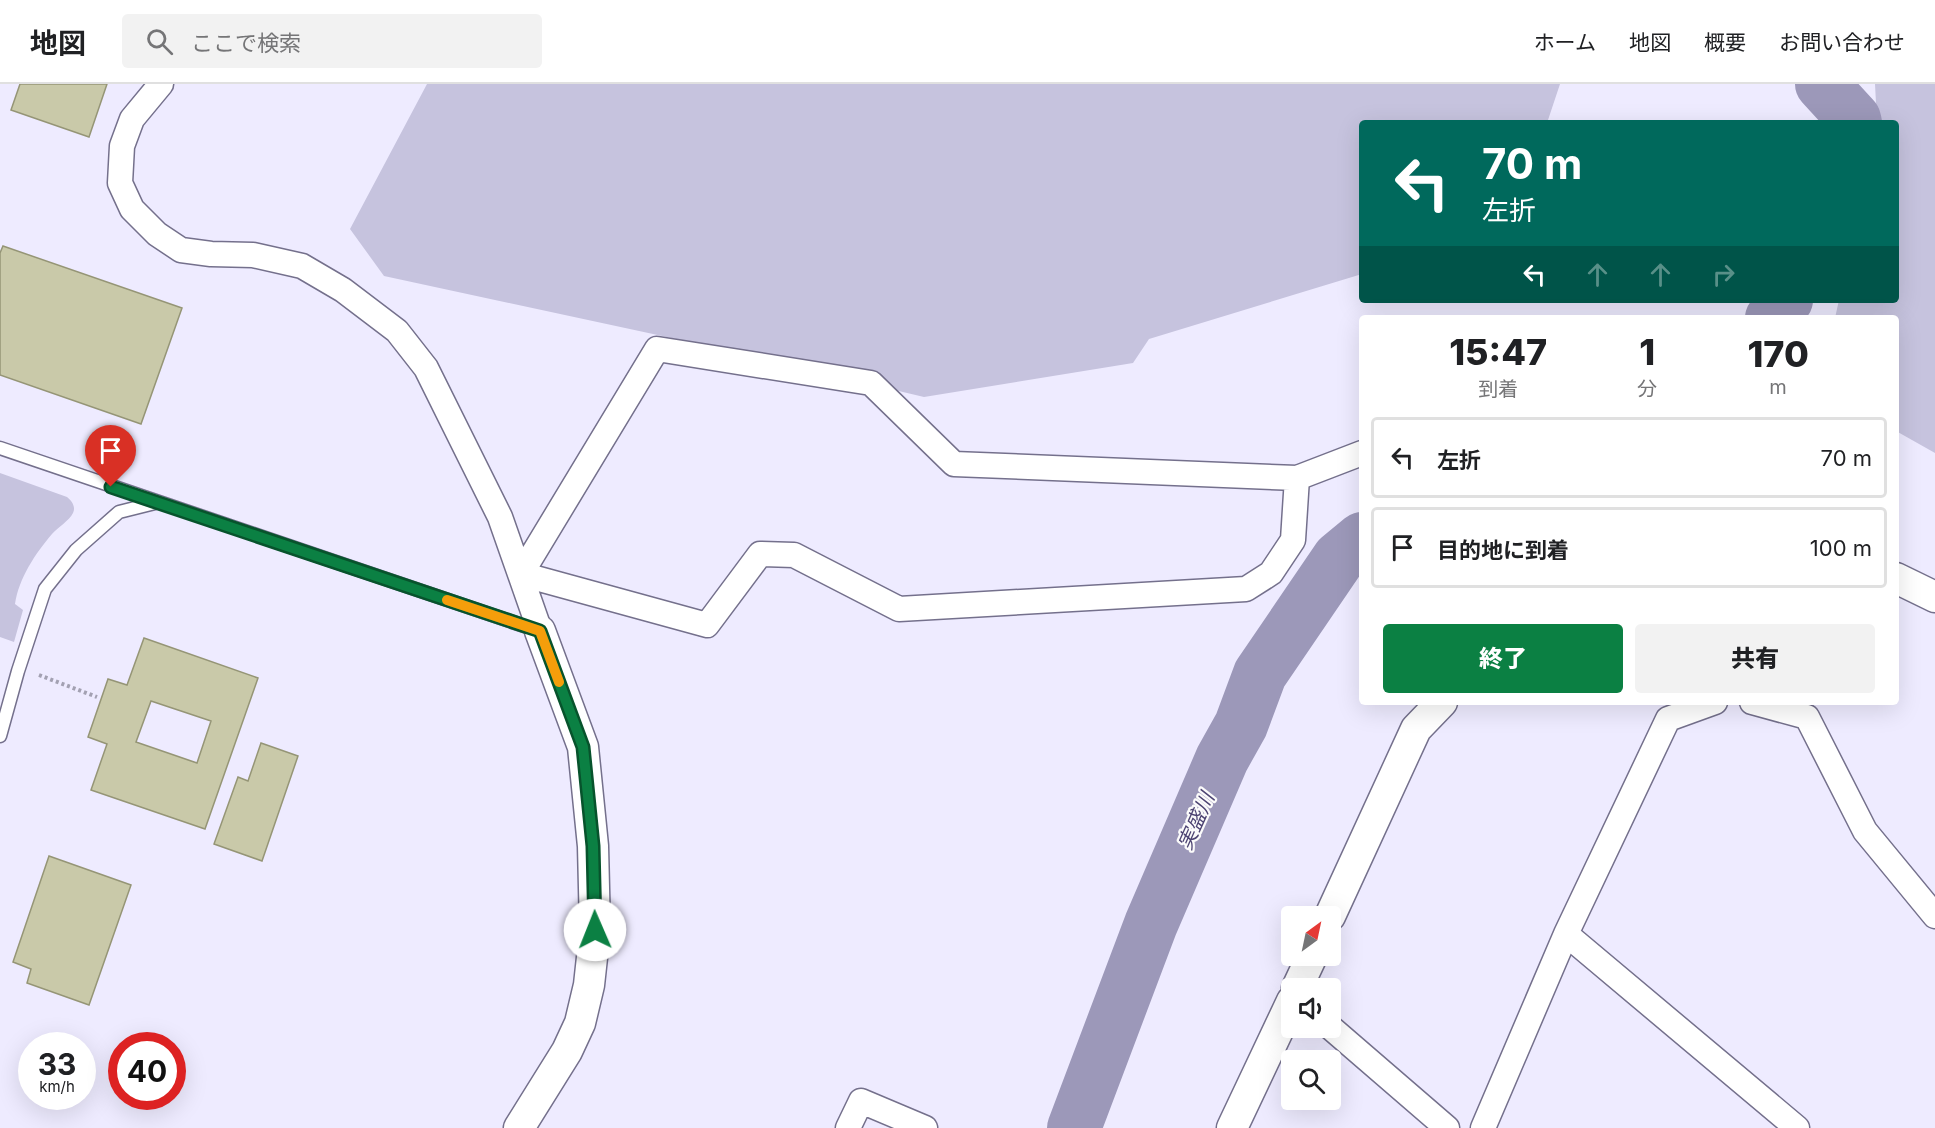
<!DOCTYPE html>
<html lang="ja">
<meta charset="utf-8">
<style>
:root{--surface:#fff;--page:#f2f2f2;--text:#202124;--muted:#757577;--line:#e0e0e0;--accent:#0b8043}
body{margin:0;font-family:Inter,"Noto Sans JP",sans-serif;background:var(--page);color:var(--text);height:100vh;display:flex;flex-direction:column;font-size:22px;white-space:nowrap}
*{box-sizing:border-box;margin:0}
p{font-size:20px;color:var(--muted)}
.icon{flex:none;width:33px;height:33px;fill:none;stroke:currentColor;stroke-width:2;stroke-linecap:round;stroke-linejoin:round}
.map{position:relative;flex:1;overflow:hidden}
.side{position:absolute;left:1359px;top:231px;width:540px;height:390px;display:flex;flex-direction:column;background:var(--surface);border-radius:6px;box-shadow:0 6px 24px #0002}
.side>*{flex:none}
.guide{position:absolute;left:1359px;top:36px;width:540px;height:183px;border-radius:6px;box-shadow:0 6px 24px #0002;background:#00695c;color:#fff;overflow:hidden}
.needle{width:39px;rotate:33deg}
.tools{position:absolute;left:1281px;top:822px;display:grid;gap:12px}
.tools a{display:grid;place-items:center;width:60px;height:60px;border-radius:6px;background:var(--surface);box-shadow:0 6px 24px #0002;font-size:30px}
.speed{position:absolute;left:18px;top:948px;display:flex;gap:12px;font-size:30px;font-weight:700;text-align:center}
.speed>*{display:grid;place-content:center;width:78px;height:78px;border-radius:50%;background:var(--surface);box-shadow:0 6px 24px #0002;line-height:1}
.speed small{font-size:15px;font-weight:400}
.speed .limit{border:9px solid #d22;background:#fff;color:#111}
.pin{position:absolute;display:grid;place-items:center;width:51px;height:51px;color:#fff;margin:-62px -26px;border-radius:50% 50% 50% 0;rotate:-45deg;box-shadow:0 0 6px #0007}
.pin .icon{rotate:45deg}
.me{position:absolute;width:66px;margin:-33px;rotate:359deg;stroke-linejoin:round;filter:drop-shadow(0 0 4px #0008)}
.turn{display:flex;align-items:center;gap:21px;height:126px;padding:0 24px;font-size:27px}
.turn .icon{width:78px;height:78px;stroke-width:2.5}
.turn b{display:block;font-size:42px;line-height:51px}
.lanes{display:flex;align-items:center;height:57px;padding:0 24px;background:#0003;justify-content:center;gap:30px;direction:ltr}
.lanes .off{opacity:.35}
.eta{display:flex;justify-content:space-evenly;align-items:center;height:102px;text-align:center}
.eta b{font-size:36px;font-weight:800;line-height:42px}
.button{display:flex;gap:12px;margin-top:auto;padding:12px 24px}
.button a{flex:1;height:69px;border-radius:6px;background:var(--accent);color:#fff;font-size:24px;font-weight:800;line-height:69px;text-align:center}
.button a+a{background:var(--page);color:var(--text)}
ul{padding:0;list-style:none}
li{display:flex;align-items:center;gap:18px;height:81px;margin:0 12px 9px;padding:0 12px;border:3px solid var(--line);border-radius:6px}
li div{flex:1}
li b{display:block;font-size:22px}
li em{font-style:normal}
header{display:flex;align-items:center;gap:36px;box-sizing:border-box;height:84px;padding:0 30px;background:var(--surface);border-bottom:2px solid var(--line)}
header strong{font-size:28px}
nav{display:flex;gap:33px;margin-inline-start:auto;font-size:21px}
.search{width:420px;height:54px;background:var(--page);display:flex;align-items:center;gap:15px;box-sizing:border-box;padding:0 21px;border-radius:6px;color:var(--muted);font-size:22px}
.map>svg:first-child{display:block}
.green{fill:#c6c3de}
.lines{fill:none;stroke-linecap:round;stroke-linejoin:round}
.river{stroke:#9c98b9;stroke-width:54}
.building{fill:#c9c9a9;stroke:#959576;stroke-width:1.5;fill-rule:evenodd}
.service-casing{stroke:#74708c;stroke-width:15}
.minor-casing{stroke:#74708c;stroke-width:27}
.tertiary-casing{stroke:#74708c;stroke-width:33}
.path{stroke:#a3a1b2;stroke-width:4;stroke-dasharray:3 3;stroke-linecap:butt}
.service{stroke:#fff;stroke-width:12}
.minor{stroke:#fff;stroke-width:24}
.tertiary{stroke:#fff;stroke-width:30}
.route-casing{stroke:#07532c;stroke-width:15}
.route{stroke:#0b8043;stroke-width:10}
.slow{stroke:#f59e0b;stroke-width:10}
.labels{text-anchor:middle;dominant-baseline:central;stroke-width:4.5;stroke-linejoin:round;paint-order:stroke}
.water-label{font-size:20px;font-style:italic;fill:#4c4372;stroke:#fbfbfb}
</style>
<header>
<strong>地図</strong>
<div class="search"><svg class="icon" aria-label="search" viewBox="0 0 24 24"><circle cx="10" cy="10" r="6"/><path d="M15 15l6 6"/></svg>ここで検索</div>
<nav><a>ホーム</a><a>地図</a><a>概要</a><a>お問い合わせ</a></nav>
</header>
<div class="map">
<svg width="1935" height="1044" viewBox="0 0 1935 1044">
<rect width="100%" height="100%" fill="#eeebff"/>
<path class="green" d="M427,0H1560L1547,39H1362V190L1149,255L1133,279L924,313L718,264L384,192L350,145Z
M1875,0H1935V369L1896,347V234H1835L1839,216H1896V39H1877Z
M0,389L67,413C72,417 76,423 73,429C69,437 58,443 52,450C35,470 19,494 15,520L23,526L14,558L0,553Z"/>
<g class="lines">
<path class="river" d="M1822,0L1854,35L1855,39
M1772,234L1786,216
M1074,1044L1151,840L1222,675L1241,641L1260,590L1339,474L1362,455"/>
</g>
<path class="building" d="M20,0H107L89,53L11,26Z
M3,162L182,224L141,340L0,291V169Z
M144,554L258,594L205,745L91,706L107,660L88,653L108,595L127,601ZM151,617L211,637L197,679L136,658Z
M261,659L298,672L262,777L214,760L238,693L248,697Z
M49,772L131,801L89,921L27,899L31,885L13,878Z"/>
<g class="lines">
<defs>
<path id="service" d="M0,364L539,547
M0,652L18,587L45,505L76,466L119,428L155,419"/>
<path id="minor" d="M161,0L132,35L122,62L120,99L132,125L157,150L181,166L211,170L253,171L302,182L343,206L397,247L426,284L500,433L540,547
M521,490L657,265L871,299L954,380L1297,394L1362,369
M521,490L707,541L760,470L794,471L899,525L1246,505L1271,489L1293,456L1297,394
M1752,618L1807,633L1865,747L1935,832
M1566,850L1797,1044
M1330,943L1447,1044
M848,1044L861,1017L925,1044
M1483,1044L1566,850L1668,635L1715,618"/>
<path id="tertiary" d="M1896,494L1935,513
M1330,832L1416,645L1442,618
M1297,904L1312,872
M519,1044L567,967L580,939L589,901L595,846L593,762L583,663L540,547
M1232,1044L1292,917"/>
</defs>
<use href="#service" class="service-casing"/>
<use href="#minor" class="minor-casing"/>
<use href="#tertiary" class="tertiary-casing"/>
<path class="path" d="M39,591L97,613"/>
<use href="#service" class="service"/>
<use href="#minor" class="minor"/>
<use href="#tertiary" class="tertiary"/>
</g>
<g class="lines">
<defs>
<path id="route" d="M111,403L540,547L583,663L593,762L595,846"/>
</defs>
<use href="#route" class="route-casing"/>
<use href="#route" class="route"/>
<path class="slow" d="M447,516L540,547L559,598"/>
</g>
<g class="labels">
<g class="water-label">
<text transform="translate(1196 737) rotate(-66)">実盛川</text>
</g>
</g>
</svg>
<div class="tools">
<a><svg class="needle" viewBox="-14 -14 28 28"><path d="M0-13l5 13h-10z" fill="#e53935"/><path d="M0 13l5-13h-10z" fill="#757577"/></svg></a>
<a><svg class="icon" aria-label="sound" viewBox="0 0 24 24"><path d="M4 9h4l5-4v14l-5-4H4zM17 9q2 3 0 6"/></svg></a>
<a><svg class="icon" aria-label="search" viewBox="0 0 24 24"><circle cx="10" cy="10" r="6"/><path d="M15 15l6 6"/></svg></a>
</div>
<div class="speed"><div>33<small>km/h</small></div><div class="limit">40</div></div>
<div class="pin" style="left:111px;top:403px;background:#d93025"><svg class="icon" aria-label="arrive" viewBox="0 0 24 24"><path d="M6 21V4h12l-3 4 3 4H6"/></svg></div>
<svg class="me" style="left:595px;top:846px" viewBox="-20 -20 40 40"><circle r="19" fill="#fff"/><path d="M0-13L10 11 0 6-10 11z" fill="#0b8043"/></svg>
<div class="guide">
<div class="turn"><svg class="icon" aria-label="left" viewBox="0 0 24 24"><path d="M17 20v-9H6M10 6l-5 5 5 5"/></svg><div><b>70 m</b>左折</div></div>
<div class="lanes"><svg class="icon" aria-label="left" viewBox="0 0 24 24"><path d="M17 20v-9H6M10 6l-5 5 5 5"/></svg><svg class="icon off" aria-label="ahead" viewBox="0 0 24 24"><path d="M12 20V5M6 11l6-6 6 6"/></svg><svg class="icon off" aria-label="ahead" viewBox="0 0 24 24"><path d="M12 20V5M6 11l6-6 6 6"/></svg><svg class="icon off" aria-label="right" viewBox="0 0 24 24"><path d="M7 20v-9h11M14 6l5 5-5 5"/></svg></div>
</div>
<section class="side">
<div class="eta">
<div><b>15:47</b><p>到着</p></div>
<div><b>1</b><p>分</p></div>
<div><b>170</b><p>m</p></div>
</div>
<ul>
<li><svg class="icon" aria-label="left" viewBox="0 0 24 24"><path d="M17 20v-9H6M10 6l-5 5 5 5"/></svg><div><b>左折</b></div><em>70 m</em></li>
<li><svg class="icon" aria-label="arrive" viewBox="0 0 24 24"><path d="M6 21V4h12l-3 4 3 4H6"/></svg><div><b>目的地に到着</b></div><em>100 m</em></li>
</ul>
<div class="button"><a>終了</a><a>共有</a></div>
</section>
</div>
